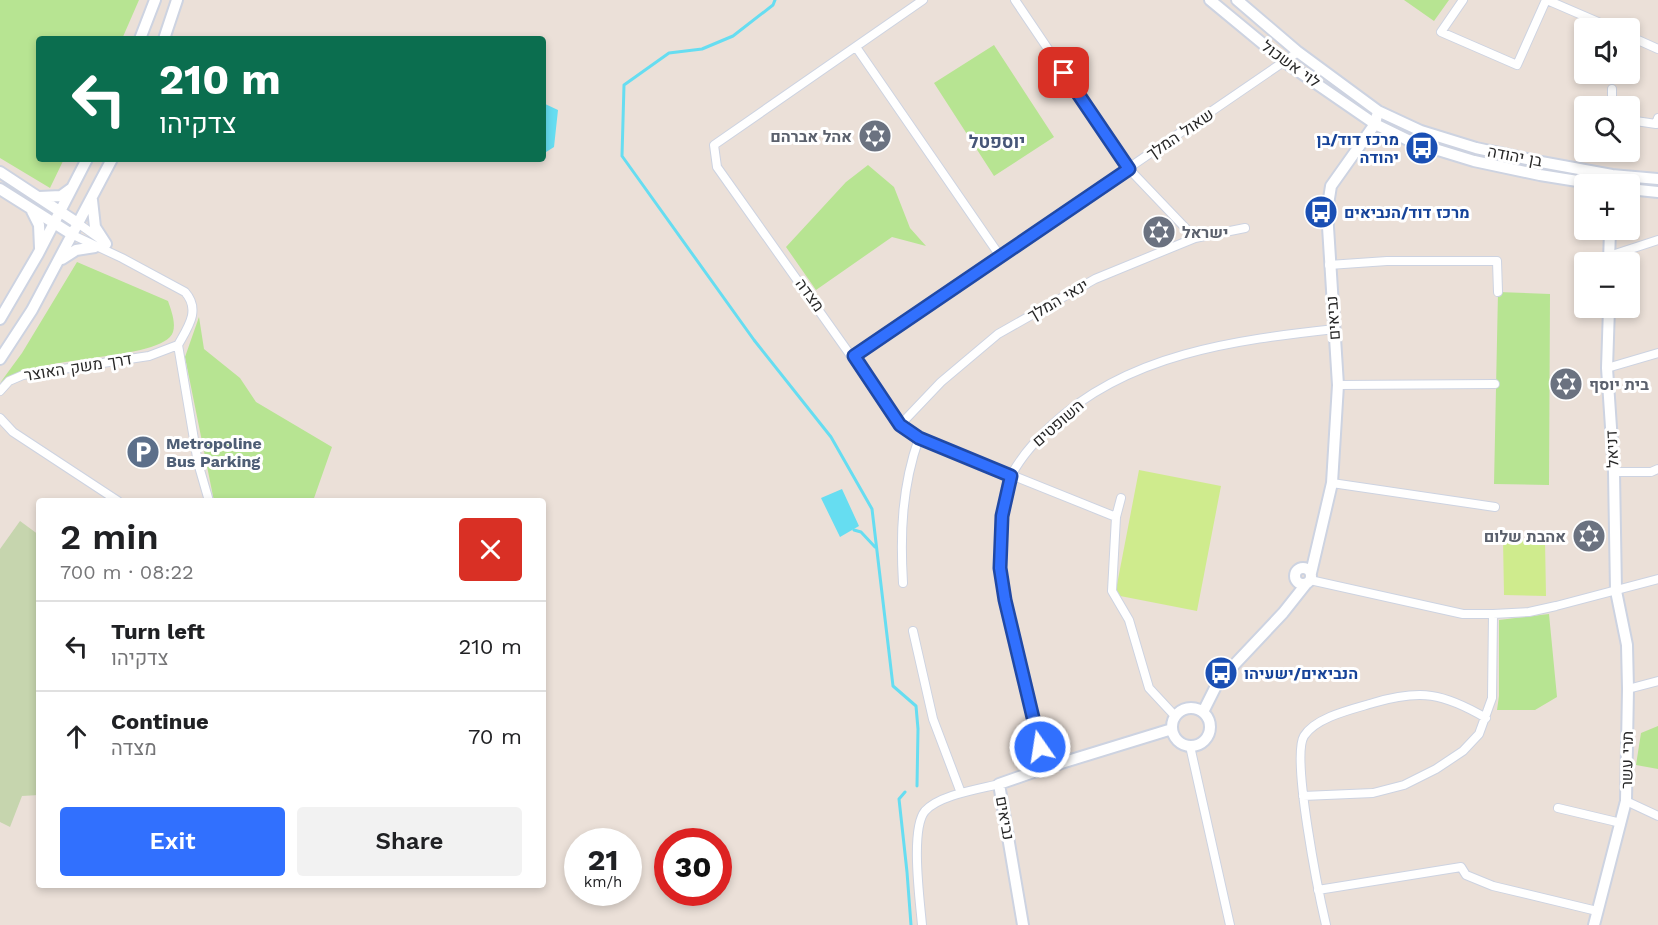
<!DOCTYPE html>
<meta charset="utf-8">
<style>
:root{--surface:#fff;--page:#f2f2f2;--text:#202124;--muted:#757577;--line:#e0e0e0;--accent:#3170fe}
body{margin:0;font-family:"Work Sans",Heebo,sans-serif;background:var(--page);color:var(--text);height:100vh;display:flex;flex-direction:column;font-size:22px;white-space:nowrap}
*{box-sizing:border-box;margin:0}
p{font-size:20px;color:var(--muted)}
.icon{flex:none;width:33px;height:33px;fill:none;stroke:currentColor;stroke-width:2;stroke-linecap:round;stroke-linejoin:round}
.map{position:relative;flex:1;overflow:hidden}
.drawer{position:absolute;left:36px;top:498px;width:510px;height:390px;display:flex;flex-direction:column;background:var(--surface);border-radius:6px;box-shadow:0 3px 9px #0003}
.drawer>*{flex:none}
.hud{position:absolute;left:36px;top:36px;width:510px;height:126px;border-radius:6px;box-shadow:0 3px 9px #0003;background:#0b6e4f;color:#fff;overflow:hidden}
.buttons{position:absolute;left:1574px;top:18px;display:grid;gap:12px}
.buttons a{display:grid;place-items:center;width:66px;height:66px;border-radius:6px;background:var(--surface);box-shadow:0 3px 9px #0003;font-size:30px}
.speed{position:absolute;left:564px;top:828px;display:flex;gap:12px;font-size:30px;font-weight:700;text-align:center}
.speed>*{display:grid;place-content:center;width:78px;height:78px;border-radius:50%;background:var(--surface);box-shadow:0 3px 9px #0003;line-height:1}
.speed small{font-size:15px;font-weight:400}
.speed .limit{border:9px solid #d22;background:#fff;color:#111}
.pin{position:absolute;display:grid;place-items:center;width:51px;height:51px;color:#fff;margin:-26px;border-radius:12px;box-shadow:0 3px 9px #0006}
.me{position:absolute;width:66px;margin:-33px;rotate:347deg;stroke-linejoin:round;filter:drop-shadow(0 0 4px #0008)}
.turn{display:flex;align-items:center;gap:21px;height:126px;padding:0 24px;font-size:27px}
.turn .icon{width:78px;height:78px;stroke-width:2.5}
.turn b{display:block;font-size:42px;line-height:51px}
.round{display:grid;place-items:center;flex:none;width:63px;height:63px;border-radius:6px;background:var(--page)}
.head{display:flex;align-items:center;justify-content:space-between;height:102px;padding:0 24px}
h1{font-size:36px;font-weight:600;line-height:45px}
.button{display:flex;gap:12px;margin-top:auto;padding:12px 24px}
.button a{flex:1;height:69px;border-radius:6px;background:var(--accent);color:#fff;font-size:24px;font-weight:600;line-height:69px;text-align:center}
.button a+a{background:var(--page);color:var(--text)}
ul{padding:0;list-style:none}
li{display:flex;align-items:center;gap:18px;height:90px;padding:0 24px;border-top:2px solid var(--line)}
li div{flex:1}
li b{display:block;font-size:22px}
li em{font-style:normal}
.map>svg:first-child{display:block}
.green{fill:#b7e492}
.cemetery{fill:#c6d5ae}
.pitch{fill:#cfeb8d}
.water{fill:#66ddf1}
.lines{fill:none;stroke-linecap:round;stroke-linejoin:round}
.stream{stroke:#66ddf1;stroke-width:3}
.street-casing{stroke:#cdd3e1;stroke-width:10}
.secondary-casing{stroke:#cdd3e1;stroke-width:14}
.street{stroke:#fff;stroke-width:8}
.secondary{stroke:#fff;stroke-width:10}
.route-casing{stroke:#2049a5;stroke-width:15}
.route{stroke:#3170fe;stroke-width:10}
.labels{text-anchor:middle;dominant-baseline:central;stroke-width:6;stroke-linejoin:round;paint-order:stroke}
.street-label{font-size:16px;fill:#272727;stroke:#fff}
.worship-label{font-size:16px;font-weight:bold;fill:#5b616d;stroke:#fff;text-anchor:end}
.transit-label{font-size:16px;font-weight:bold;fill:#164399;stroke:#fff;text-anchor:start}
.service-label{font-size:16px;font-weight:bold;fill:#4e5e75;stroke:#fff;text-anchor:start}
.neighbourhood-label{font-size:18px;font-weight:bold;fill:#475678;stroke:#fff}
</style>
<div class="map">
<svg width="1658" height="925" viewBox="0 0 1658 925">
<rect width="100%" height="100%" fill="#ebe0d8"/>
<path class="green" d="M0,0H139L122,39H39V159H64L50,188L0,158Z
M1404,0H1449L1434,21Z
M994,45L1054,137L994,176L934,83Z
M868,165L894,187L910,228L926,246L892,237L816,290L786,247L846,182Z
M77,262L168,301C171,310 176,322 173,332C163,362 30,354 0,383L22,353Z
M1498,292L1550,294L1549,485L1494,484Z
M199,317L204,349L240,378L256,402L332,447L313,501H214L185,357Z
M1549,614L1557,697L1535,710H1497L1499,696V620Z
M1658,726V769L1636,765L1641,733Z"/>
<path class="cemetery" d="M20,521L39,535V795L22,796L10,827L0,822V549Z"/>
<path class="pitch" d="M1139,470L1221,486L1197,611L1115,595Z
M1503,539L1545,540L1546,596L1504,595Z"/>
<path class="water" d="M543,103L558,110L554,147L543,154Z
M842,489L859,526L840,537L821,498Z"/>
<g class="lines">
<path class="stream" d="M775,0L773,5L733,36L702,49L669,53L624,85L622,156L754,340L831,437L872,509L893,686L916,706L918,729L917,786
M854,530L861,532L875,547
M905,792L899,799L907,872L911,925"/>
<defs>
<path id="street" d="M923,0L714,145L717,167L900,425L919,438L1116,517
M1015,0L1129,169L1195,238
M1463,0L1441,32L1517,65L1546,0
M1547,0L1612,28
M1629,36L1658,49
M856,47L1000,256
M1612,89V106
M1629,120L1656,124L1658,118
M79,224L100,239
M73,235L122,258L185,292C201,310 188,327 178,345
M1609,256L1658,240
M1329,265L1387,261H1497L1498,292
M854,356L1298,52
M1607,368L1658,353
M1338,385L1495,384
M0,391L9,381L23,375L149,356L178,345L198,463L209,501
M0,418L13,432L118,501
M900,425L941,382L998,334L1095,279L1195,238L1245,228
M1614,472H1651L1658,469
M1332,483L1495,507
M1121,498L1116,517L1112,591L1129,620L1149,688L1175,716
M1310,580L1463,614H1493L1529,612L1556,606L1658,579
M903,583C900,533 902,486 919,438
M913,631L933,719L961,793
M1628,689L1658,681
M1190,746L1230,925
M1045,768C1036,728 1026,688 1016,648C1010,622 1002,595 1000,568C998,546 1002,494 1012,474C1022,455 1036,440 1052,425C1127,354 1235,340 1335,329
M1303,796L1373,793L1404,785L1436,769L1463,751L1479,734L1492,698L1493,614
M1626,801L1658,816
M1558,808L1621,823
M1318,890L1461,867L1466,875L1493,886L1597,911
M922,925C920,901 910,829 925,811C939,795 979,789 999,784
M1326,925C1319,895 1291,757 1304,736C1316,717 1353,709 1373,703C1421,689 1443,693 1486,718"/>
<path id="secondary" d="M1210,0L1285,62L1375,124L1412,142L1474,161L1540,175L1596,184
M1237,0L1298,52L1378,111L1421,131L1476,148L1541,162L1612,175L1658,179
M140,39L155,0
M164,39L177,0
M0,172L79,224
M0,189L73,235
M1629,189L1658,192
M39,197L61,196L72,188
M92,200L95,227L106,244
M32,211L39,225L40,248
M62,259L76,250L95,247
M1609,262L1610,230
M0,319L38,254L87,159
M0,359L32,310L112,159
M1295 576a8 8 0 1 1 16 0a8 8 0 1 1-16 0Z
M1311,573L1332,483L1338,385L1327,211L1331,186L1375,124L1378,111
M1172 727a19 19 0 1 1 38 0a19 19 0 1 1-38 0Z
M1203,712L1218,682L1283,613L1306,584
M1023,925L999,784L1045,768L1172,729
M1594,925L1626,801L1628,689L1627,645L1616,591L1614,472L1607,368L1609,308"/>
</defs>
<use href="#street" class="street-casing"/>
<use href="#secondary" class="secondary-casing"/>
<use href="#street" class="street"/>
<use href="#secondary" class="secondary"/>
</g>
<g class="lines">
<defs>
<path id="route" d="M1040,747L1005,600L1000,568L1002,516L1011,476L919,438L900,425L854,356L1129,169L1064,73"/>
</defs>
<use href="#route" class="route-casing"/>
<use href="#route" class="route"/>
</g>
<defs>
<symbol id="synagogue-disc" viewBox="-11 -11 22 22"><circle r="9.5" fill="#6b7280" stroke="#fff"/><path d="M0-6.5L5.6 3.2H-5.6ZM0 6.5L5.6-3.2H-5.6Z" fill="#fff"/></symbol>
<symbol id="bus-disc" viewBox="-11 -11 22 22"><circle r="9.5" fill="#1a4fb4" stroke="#fff"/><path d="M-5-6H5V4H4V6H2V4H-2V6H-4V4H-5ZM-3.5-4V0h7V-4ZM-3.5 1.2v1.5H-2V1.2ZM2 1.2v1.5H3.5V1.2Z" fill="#fff"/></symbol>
<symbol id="parking-disc" viewBox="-11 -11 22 22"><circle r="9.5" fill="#5c6f8a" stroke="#fff"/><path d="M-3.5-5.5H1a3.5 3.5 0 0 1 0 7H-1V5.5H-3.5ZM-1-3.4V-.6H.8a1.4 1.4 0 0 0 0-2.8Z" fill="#fff"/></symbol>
</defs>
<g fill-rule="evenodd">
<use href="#synagogue-disc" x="856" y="117" width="38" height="38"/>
<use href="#bus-disc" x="1403" y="129" width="38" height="38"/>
<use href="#bus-disc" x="1302" y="193" width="38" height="38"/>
<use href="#synagogue-disc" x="1140" y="213" width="38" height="38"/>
<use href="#synagogue-disc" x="1547" y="365" width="38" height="38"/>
<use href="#parking-disc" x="124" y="433" width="38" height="38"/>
<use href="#synagogue-disc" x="1570" y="517" width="38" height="38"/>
<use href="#bus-disc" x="1202" y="654" width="38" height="38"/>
</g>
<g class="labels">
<g class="street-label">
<text transform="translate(1291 64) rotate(36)">לוי אשכול</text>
<text transform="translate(1180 134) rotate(-34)">שאול המלך</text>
<text transform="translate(1515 156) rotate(11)">בן יהודה</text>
<text transform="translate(810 295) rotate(54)">מצדה</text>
<text transform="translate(1058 300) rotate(-30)">ינאי המלך</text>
<text transform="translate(1333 318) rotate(-94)">נביאים</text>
<text transform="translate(78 367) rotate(-9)">דרך משק האוצר</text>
<text transform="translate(1058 423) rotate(-41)">השופטים</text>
<text transform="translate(1612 449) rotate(-93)">דניאל</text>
<text transform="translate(1627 760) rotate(-89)">תרי עשר</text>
<text transform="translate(1005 818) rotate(80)">נביאים</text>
</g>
<g class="worship-label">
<text x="852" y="136">אהל אברהם</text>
<text x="1182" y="232" text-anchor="start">ישראל</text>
<text x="1589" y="384" text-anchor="start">בית יוסף</text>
<text x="1566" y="536">אהבת שלום</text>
</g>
<g class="transit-label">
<text x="1399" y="139" text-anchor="end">מרכז דוד/בן<tspan x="1399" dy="18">יהודה</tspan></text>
<text x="1344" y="212">מרכז דוד/הנביאים</text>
<text x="1244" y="673">הנביאים/ישעיהו</text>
</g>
<g class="service-label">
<text x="166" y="443">Metropoline<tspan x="166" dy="18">Bus Parking</tspan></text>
</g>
<g class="neighbourhood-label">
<text x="997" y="141">יוספטל</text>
</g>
</g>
</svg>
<div class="buttons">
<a><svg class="icon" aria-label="sound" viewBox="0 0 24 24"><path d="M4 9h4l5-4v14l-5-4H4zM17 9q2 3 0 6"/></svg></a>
<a><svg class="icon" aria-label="search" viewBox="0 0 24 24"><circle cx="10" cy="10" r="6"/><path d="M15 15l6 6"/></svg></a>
<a>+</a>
<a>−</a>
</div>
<div class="speed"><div>21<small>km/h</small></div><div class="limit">30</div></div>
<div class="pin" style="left:1064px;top:73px;background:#d93025"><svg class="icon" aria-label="arrive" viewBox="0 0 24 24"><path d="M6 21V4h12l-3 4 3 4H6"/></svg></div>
<svg class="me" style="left:1040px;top:747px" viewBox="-20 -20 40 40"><circle r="17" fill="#3170fe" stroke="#fff" stroke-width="3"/><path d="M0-11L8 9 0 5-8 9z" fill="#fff"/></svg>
<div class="hud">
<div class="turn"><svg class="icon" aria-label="left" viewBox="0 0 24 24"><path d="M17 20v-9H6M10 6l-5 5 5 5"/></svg><div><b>210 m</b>צדקיהו</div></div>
</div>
<section class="drawer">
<div class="head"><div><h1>2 min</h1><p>700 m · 08:22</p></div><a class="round" style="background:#d93025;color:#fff"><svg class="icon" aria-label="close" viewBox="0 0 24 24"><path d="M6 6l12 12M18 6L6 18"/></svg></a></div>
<ul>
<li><svg class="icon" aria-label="left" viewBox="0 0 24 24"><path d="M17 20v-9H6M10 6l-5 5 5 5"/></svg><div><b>Turn left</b><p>צדקיהו</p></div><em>210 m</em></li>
<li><svg class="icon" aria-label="ahead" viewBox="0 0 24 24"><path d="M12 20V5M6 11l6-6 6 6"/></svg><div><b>Continue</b><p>מצדה</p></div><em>70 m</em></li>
</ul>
<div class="button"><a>Exit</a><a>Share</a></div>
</section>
</div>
